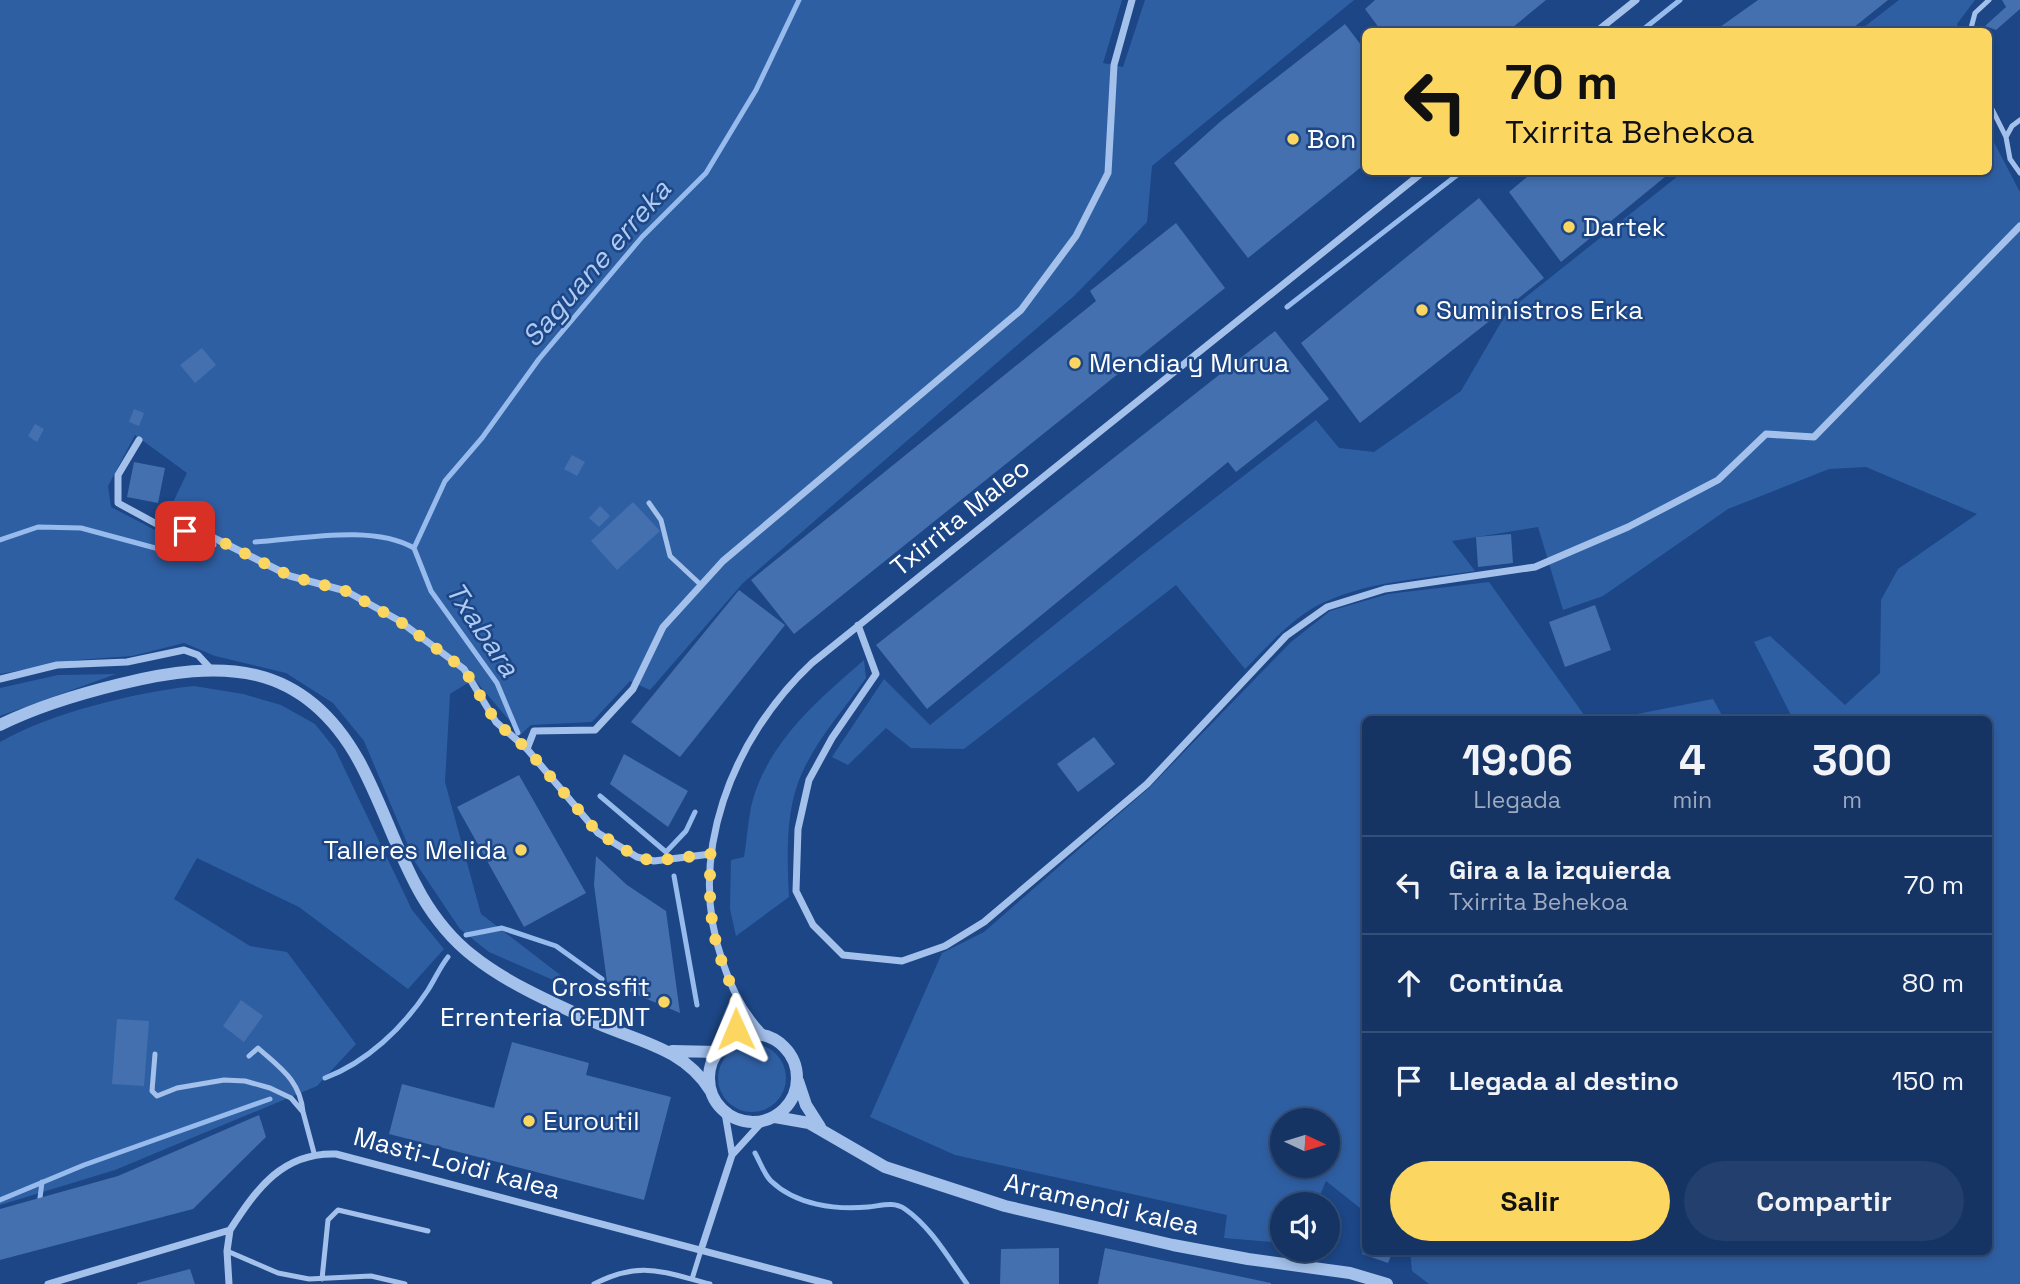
<!DOCTYPE html>
<html lang="es">
<meta charset="utf-8">
<style>
:root{--surface:#153464;--page:#223f6d;--text:#f1f3f6;--muted:#9daabf;--line:#344f78;--accent:#fbd661}
body{margin:0;font-family:"Space Grotesk",sans-serif;background:var(--page);color:var(--text);height:100vh;display:flex;flex-direction:column;font-size:26px;white-space:nowrap}
*{box-sizing:border-box;margin:0}
p{font-size:23px;color:var(--muted)}
.icon{flex:none;width:38px;height:38px;fill:none;stroke:currentColor;stroke-width:2;stroke-linecap:round;stroke-linejoin:round}
.map{position:relative;flex:1;overflow:hidden}
.panel{position:absolute;left:1362px;top:716px;width:630px;height:539px;display:flex;flex-direction:column;background:var(--surface);border-radius:10px;box-shadow:0 4px 10px #0003,0 0 0 2px var(--line)}
.panel>*{flex:none}
.banner{position:absolute;left:1362px;top:28px;width:630px;height:147px;border-radius:10px;box-shadow:0 4px 10px #0003,0 0 0 2px var(--line);background:#fbd661;color:#111;overflow:hidden}
.needle{width:46px;rotate:94deg}
.tools{position:absolute;left:1270px;top:1108px;display:grid;gap:14px}
.tools a{display:grid;place-items:center;width:70px;height:70px;border-radius:50%;background:var(--surface);box-shadow:0 4px 10px #0003,0 0 0 2px var(--line);font-size:35px}
.pin{position:absolute;display:grid;place-items:center;width:60px;height:60px;color:#fff;margin:-30px;border-radius:14px;box-shadow:0 4px 10px #0006}
.me{position:absolute;width:77px;margin:-38px;rotate:359deg;stroke-linejoin:round;filter:drop-shadow(0 0 5px #0008)}
.turn{display:flex;align-items:center;gap:24px;height:147px;padding:0 28px;font-size:32px}
.turn .icon{width:91px;height:91px;stroke-width:2.5}
.turn b{display:block;font-size:49px;line-height:60px}
.eta{display:flex;justify-content:space-evenly;align-items:center;height:119px;text-align:center}
.eta b{font-size:42px;font-weight:700;line-height:49px}
.action{display:flex;gap:14px;margin-top:auto;padding:14px 28px}
.action a{flex:1;height:80px;border-radius:42px;background:var(--accent);color:#111;font-size:28px;font-weight:700;line-height:80px;text-align:center}
.action a+a{background:var(--page);color:var(--text)}
ul{padding:0;list-style:none}
li{display:flex;align-items:center;gap:21px;height:98px;padding:0 28px;border-top:2px solid var(--line)}
li div{flex:1}
li b{display:block;font-size:26px}
li em{font-style:normal}
.map>svg:first-child{display:block}
.green{fill:#2f5fa3;fill-rule:evenodd}
.lines{fill:none;stroke-linecap:round;stroke-linejoin:round}
.stream{stroke:#97bbed;stroke-width:5}
.building{fill:#4470af}
.service{stroke:#a4c1eb;stroke-width:5}
.minor{stroke:#a4c1eb;stroke-width:7}
.tertiary{stroke:#a4c1eb;stroke-width:12}
.route{stroke:#fbd661;stroke-width:12;stroke-dasharray:0 21.6}
.poi-dot{fill:#fbd661;stroke:#1c4686;stroke-width:2.5}
.labels{text-anchor:middle;dominant-baseline:central;stroke-width:5;stroke-linejoin:round;paint-order:stroke}
.poi-label{font-size:26px;fill:#fff;stroke:#1c4686;text-anchor:start}
.street-label{font-size:26px;fill:#fff;stroke:#1c4686}
.water-label{font-size:28px;font-style:italic;fill:#afcbf2;stroke:#1c4686}
</style>
<div class="map">
<svg width="2020" height="1284" viewBox="0 0 2020 1284">
<rect width="100%" height="100%" fill="#1c4686"/>
<path class="green" d="M0,0H1122L1103,63L1123,67L1145,0H1354L1152,166L1147,222L1074,296L743,583L650,690L630,681L592,722L531,725L521,734L474,679L450,694L445,782L481,914L585,994L489,952L460,929L415,862L364,741L333,703L286,673L215,656L184,643L132,656L76,660L0,674ZM135,435L187,473L159,532L111,507L108,486Z
M1899,0H1975L1957,24L1959,31H1859Z
M1988,131L2020,192V1284H1429L1412,1271L1410,1251H1988V719H1793L1754,642L1770,636L1845,705L1880,673L1881,600L1898,569L1977,514L1866,467L1829,469L1728,509L1603,596L1563,610L1538,527L1452,541L1475,571C1427,578 1372,581 1327,601C1295,614 1269,645 1245,669L1176,585L964,749L911,748L886,728L848,765L832,757L884,679L930,725L1140,556L1316,420L1339,448L1374,452L1461,391L1507,312L1683,172H1988Z
M1489,582L1587,719H1365V1212L1326,1181L1316,1204H1283V1243L1224,1238L1227,1215L955,1155L870,1117L942,953L984,932L1150,787L1291,642L1330,611L1388,594ZM1283,1120H1328V1166H1283Z
M864,660L866,678C845,708 817,739 802,773C785,810 787,857 789,897L736,936L730,909L731,860L744,857C747,840 748,820 752,803C768,742 819,699 864,660Z
M116,674L0,716V688L58,675Z
M194,686L243,694L281,705L315,724L335,749L412,910L444,949L408,989L299,907L197,858L174,899L250,946L287,952L356,1044L317,1086L115,1170L0,1205V742C51,713 136,692 194,686Z
M1713,699L1724,719H1612Z
M718 1078a34 34 0 1 1 68 0a34 34 0 1 1-68 0Z"/>
<g class="lines">
<path class="stream" d="M1640,32L1680,0
M1287,307L1461,172
M0,540L38,527L81,528L159,549L214,545
M255,542C302,539 373,524 414,548
M414,548L445,481L482,438L539,359L642,237L706,173L756,90L799,0
M414,548L431,591L497,683L518,733
M600,796L666,852L686,831L695,812
M674,876L697,1005
M466,935L502,928L556,946L602,979
M325,1078C367,1062 403,1028 428,990C435,979 440,967 448,957
M755,1153C760,1162 764,1174 771,1181C796,1205 835,1210 868,1207C880,1206 894,1201 905,1209C931,1227 949,1259 967,1284
M40,1198L42,1182
M0,1200L84,1165L270,1099"/>
</g>
<path class="building" d="M1375,0H1546L1507,32H1382L1365,9Z
M1758,0H1888L1848,32H1713Z
M2002,0H2020V9L1996,30L1985,26L2006,7Z
M1345,24L1365,50V164L1248,258L1174,163L1221,121Z
M1533,172H1671L1561,262L1509,192Z
M1479,198L1544,278L1360,423L1301,343Z
M1176,223L1225,288L794,634L751,580L1096,301L1090,291Z
M1275,331L1329,399L1236,472L1228,462L927,709L876,645Z
M202,348L216,365L195,383L180,365Z
M134,409L144,413L139,426L129,422Z
M35,424L44,429L37,442L28,436Z
M572,455L585,462L577,476L564,469Z
M134,462L165,468L158,503L127,497Z
M633,502L660,531L617,570L591,541Z
M600,506L610,516L599,527L589,518Z
M1511,534L1513,563L1478,567L1476,537Z
M739,590L785,625L680,757L631,722Z
M1595,605L1611,650L1565,667L1549,622Z
M1094,737L1115,764L1078,792L1057,764Z
M624,754L688,791L668,827L610,784Z
M519,775L586,893L524,927L457,807Z
M596,856L627,885L666,911L680,1013L607,982L594,885Z
M241,1000L263,1016L244,1042L223,1026Z
M117,1019L149,1021L144,1086L112,1084Z
M512,1042L589,1063L586,1075L671,1097L644,1200L389,1134L402,1084L494,1108Z
M259,1115L266,1137L193,1209L0,1260V1209L118,1176Z
M1328,1215L1339,1216L1335,1246L1328,1245Z
M1059,1248V1284H1000L1001,1249Z
M1105,1248L1271,1283V1284H1098Z
M1363,1251H1393L1388,1263L1362,1254Z
M190,1269L195,1284H137V1283Z"/>
<g class="lines">
<path class="service" d="M1970,32L1975,13L1989,0
M1988,101L2006,137L2010,159L2020,173
M2006,137L2012,126L2020,120
M649,503L661,520L670,556L701,585
M155,1054L152,1091L157,1096L177,1088L224,1080L245,1081L270,1088L291,1098L303,1112L314,1153
M249,1056L258,1048C280,1068 300,1080 303,1112
M227,1251L278,1273L309,1279L371,1276L405,1284
M322,1279L328,1220L338,1210L428,1231
M692,1279L701,1250
M594,1284C641,1260 662,1272 710,1284"/>
<path class="minor" d="M1596,32L1636,0
M139,440L118,475V503L164,528L206,534L290,576L346,591L398,620L464,669L496,722L527,749L598,833L637,857L654,861L711,854
M858,625L876,674L832,738L809,780L798,829L796,891L813,925L843,955L902,961L945,946L984,922L1147,784L1286,636L1327,607L1385,589L1535,567L1628,527L1718,480L1766,434L1814,437L2020,226
M0,679L57,665L127,662L184,650L198,655L210,668
M527,749L534,731L595,730L633,689L663,627L723,561L1021,310L1076,236L1108,173L1114,65L1132,0
M766,1036C745,1015 732,991 723,963C685,856 732,738 812,663L1423,172
M733,1038L738,1019V1002
M725,1113L732,1154
M701,1250L732,1155L762,1122
M48,1284L230,1230C257,1188 283,1152 336,1154L829,1284
M229,1284L227,1251L230,1230"/>
<path class="tertiary" d="M0,725C38,706 79,694 120,684C222,659 303,660 359,761C396,829 409,906 473,956C508,984 557,1005 599,1024C641,1042 684,1049 710,1090
M709 1078a44 44 0 1 1 88 0a44 44 0 1 1-88 0Z
M672,1051L717,1052
M798,1081L806,1105L820,1127
M775,1117L809,1123L885,1167L1005,1206L1173,1245L1248,1259L1350,1273L1387,1284"/>
</g>
<g class="lines">
<path class="route" d="M185,531L206,534L290,576L346,591L398,620L464,669L496,722L527,749L598,833L637,857L654,861L711,854C709,885 709,916 717,946C724,975 742,998 736,1029"/>
</g>
<g class="poi-dot">
<circle cx="1293" cy="139" r="7"/>
<circle cx="1569" cy="227" r="7"/>
<circle cx="1422" cy="310" r="7"/>
<circle cx="1075" cy="363" r="7"/>
<circle cx="521" cy="850" r="7"/>
<circle cx="664" cy="1002" r="7"/>
<circle cx="529" cy="1121" r="7"/>
</g>
<g class="labels">
<g class="poi-label">
<text x="1307" y="139">Bon</text>
<text x="1583" y="227">Dartek</text>
<text x="1436" y="310">Suministros Erka</text>
<text x="1089" y="363">Mendia y Murua</text>
<text x="507" y="850" text-anchor="end">Talleres Melida</text>
<text x="650" y="987" text-anchor="end">Crossfit<tspan x="650" dy="30">Errenteria CFDNT</tspan></text>
<text x="543" y="1121">Euroutil</text>
</g>
<g class="street-label">
<text transform="translate(960 517) rotate(-39)">Txirrita Maleo</text>
<text transform="translate(457 1163) rotate(15)">Masti-Loidi kalea</text>
<text transform="translate(1102 1204) rotate(13)">Arramendi kalea</text>
</g>
<g class="water-label">
<text transform="translate(596 263) rotate(-49)">Saguane erreka</text>
<text transform="translate(483 629) rotate(56)">Txabara</text>
</g>
</g>
</svg>
<div class="tools">
<a><svg class="needle" viewBox="-14 -14 28 28"><path d="M0-13l5 13h-10z" fill="#e53935"/><path d="M0 13l5-13h-10z" fill="#9daabf"/></svg></a>
<a><svg class="icon" aria-label="sound" viewBox="0 0 24 24"><path d="M4 9h4l5-4v14l-5-4H4zM17 9q2 3 0 6"/></svg></a>
</div>
<div class="pin" style="left:185px;top:531px;background:#d93025"><svg class="icon" aria-label="arrive" viewBox="0 0 24 24"><path d="M6 21V4h12l-3 4 3 4H6"/></svg></div>
<svg class="me" style="left:736px;top:1029px" viewBox="-20 -20 40 40"><path d="M0-17L14 15 0 8-14 15z" fill="#fbd661" stroke="#fff" stroke-width="4"/></svg>
<div class="banner">
<div class="turn"><svg class="icon" aria-label="left" viewBox="0 0 24 24"><path d="M17 20v-9H6M10 6l-5 5 5 5"/></svg><div><b>70 m</b>Txirrita Behekoa</div></div>
</div>
<section class="panel">
<div class="eta">
<div><b>19:06</b><p>Llegada</p></div>
<div><b>4</b><p>min</p></div>
<div><b>300</b><p>m</p></div>
</div>
<ul>
<li><svg class="icon" aria-label="left" viewBox="0 0 24 24"><path d="M17 20v-9H6M10 6l-5 5 5 5"/></svg><div><b>Gira a la izquierda</b><p>Txirrita Behekoa</p></div><em>70 m</em></li>
<li><svg class="icon" aria-label="ahead" viewBox="0 0 24 24"><path d="M12 20V5M6 11l6-6 6 6"/></svg><div><b>Continúa</b></div><em>80 m</em></li>
<li><svg class="icon" aria-label="arrive" viewBox="0 0 24 24"><path d="M6 21V4h12l-3 4 3 4H6"/></svg><div><b>Llegada al destino</b></div><em>150 m</em></li>
</ul>
<div class="action"><a>Salir</a><a>Compartir</a></div>
</section>
</div>
